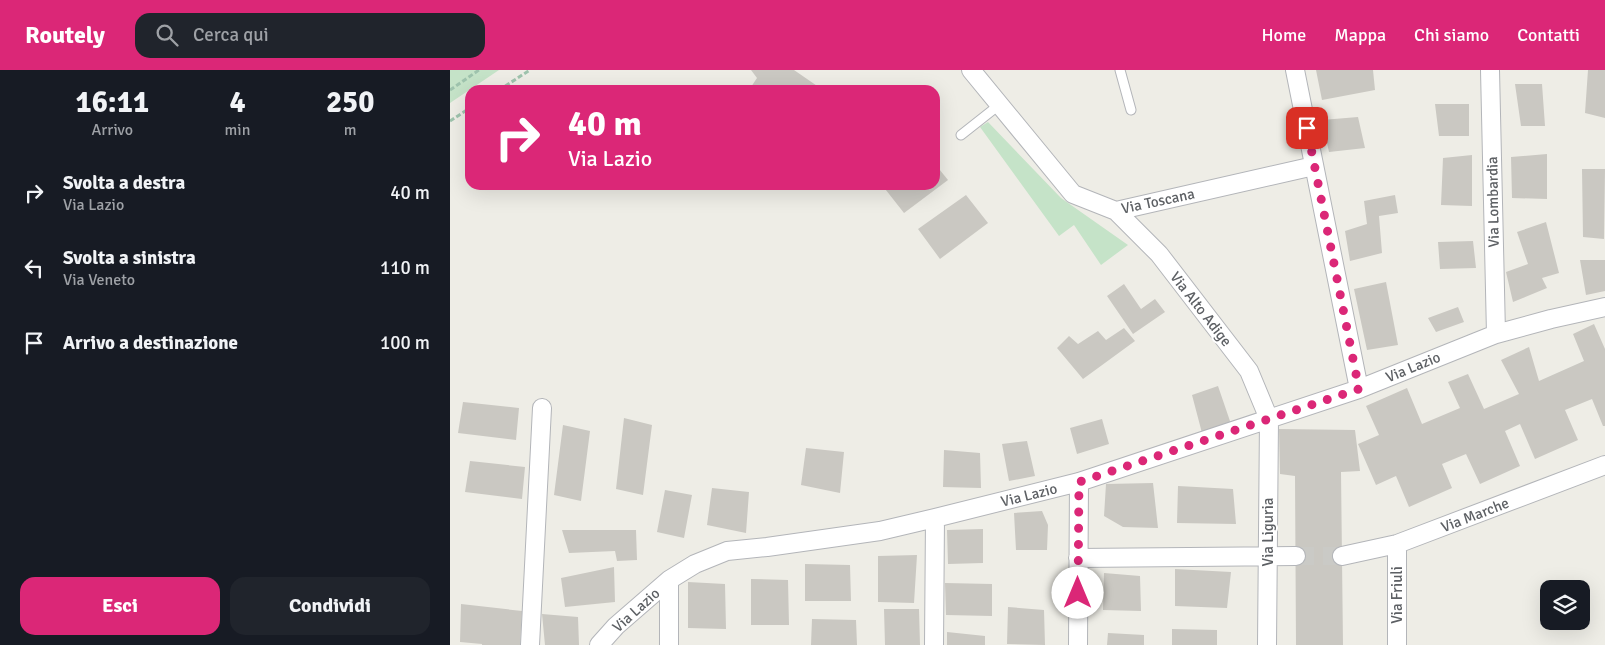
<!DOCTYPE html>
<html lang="it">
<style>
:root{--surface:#171b24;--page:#20242c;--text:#f1f3f6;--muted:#9ea1a6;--accent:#db2777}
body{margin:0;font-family:Signika,sans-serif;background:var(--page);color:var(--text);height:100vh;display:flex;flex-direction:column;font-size:19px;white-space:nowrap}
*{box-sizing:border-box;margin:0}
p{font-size:16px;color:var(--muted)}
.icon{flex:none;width:28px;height:28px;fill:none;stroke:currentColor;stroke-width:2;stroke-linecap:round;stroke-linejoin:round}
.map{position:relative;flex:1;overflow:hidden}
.side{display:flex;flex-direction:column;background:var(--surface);width:450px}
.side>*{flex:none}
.hud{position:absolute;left:15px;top:15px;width:475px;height:105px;border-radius:15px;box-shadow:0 5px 20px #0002;background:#db2777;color:#fff;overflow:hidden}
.controls{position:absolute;left:1090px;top:510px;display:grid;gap:10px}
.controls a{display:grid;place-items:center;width:50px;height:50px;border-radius:10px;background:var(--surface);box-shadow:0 5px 20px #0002;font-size:25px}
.pin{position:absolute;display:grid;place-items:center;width:42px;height:42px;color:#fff;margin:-21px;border-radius:10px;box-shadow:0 2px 8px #0006}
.me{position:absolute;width:55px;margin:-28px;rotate:0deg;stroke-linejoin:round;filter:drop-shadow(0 0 4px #0008)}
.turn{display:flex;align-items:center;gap:18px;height:105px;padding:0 20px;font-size:22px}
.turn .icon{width:65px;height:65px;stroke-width:2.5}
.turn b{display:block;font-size:35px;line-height:42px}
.eta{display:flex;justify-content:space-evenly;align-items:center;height:85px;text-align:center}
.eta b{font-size:30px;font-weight:800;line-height:35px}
.action{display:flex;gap:10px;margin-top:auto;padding:10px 20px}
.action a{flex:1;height:58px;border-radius:15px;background:var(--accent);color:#fff;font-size:20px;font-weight:800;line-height:58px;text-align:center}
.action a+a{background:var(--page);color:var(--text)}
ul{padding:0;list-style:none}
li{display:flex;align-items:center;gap:15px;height:75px;padding:0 20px}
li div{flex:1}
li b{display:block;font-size:19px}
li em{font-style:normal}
header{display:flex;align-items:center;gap:30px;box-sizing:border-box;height:70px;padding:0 25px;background:var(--accent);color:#fff}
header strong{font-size:24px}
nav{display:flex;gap:28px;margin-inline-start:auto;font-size:18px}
.search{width:350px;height:45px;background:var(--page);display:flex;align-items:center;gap:12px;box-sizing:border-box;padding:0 18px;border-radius:15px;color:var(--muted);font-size:19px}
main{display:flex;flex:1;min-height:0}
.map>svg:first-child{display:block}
.green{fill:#c5e3c8}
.building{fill:#cac8c2}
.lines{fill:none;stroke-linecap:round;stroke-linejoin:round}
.minor-tunnel{stroke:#cacac6;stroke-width:18;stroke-dasharray:18 9;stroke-linecap:butt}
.service-casing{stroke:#b3b5b9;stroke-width:11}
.minor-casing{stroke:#b3b5b9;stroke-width:20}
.path{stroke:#9ec3ad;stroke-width:3;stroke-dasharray:5 2.5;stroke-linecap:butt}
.service{stroke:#fff;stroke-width:9}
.minor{stroke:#fff;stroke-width:18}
.route{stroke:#db2777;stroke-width:9;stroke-dasharray:0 16.2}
.labels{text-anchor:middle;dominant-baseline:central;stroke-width:4;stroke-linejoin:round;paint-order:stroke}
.street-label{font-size:15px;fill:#5d6064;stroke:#fff}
</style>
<header>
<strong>Routely</strong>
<div class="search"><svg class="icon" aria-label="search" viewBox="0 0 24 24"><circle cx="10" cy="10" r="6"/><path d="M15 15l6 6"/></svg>Cerca qui</div>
<nav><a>Home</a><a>Mappa</a><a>Chi siamo</a><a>Contatti</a></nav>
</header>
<main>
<section class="side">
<div class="eta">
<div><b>16:11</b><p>Arrivo</p></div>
<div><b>4</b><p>min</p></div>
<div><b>250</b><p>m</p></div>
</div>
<ul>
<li><svg class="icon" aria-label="right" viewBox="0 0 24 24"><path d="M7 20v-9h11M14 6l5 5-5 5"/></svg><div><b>Svolta a destra</b><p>Via Lazio</p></div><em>40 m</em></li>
<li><svg class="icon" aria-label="left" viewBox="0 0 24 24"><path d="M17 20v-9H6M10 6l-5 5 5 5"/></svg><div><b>Svolta a sinistra</b><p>Via Veneto</p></div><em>110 m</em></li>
<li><svg class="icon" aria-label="arrive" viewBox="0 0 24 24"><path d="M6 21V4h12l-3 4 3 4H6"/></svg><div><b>Arrivo a destinazione</b></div><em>100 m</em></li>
</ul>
<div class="action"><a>Esci</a><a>Condividi</a></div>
</section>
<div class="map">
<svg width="1155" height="575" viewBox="0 0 1155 575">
<rect width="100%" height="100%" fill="#eeede6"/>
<path class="green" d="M0,0H49L0,33Z
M538,52L611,128L678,175L651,195L624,155L609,166L530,57Z"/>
<path class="building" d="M301,0H344L373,20H299L307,8Z
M866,0H923L925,20L872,30Z
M1138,0H1155V48L1135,43Z
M1065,14H1092L1095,56H1071Z
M985,34H1019V66H989Z
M908,47L915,78L879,82L872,50Z
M1097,84V129L1062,128L1061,87Z
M1022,85V136L991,135L993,88Z
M485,94L498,110L454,143L432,115H485Z
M1132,99H1155L1154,169L1133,167Z
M516,125L538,153L490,189L468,159Z
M945,125L948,143L929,146L932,183L900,191L895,161L917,154L914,131Z
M1096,152L1109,203L1092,208L1097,218L1063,232L1056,202L1078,194L1067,162Z
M1023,171L1026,198L990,199L988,172Z
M1130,190H1155V221L1136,225Z
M936,212L948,275L917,280L904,219Z
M674,214L691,239L705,229L715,242L683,264L657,226Z
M1008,237L1014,252L986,262L978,248Z
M1144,254L1155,279V356H1153L1142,329L1115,340L1128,370L1085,389L1070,354L1055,361L1070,396L1030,414L1016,384L992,394L1002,418L959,437L946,406L926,415L908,374L929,365L916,336L957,318L972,354L1010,338L998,312L1018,304L1034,339L1069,324L1051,290L1079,277L1089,311L1134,291L1123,264Z
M674,258L685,271L633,309L607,278L619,266L628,274L648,261L656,270Z
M768,316L781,354L752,363L742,325Z
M13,332L69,338L66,370L8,363Z
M174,348L202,355L193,425L166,419Z
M652,349L659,374L627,384L620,358Z
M113,355L140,361L131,431L104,425Z
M829,359L905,360L910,401L891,402L893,575H846L845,406L830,404Z
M577,371L585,406L559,411L552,374Z
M356,378L394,382L390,423L351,415Z
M494,380L530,383L531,418L493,417Z
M20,391L75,397L72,429L15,422Z
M703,413L708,458L673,457L654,446L656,414Z
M728,416L783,419L786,454L727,453Z
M262,418L299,422L296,463L257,455Z
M215,420L242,425L234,468L207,462Z
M592,441L598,455L597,480H566L564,443Z
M533,459V493L498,494L497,460Z
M112,460H186L187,490L167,491L165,481L119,483Z
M467,485L464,533L428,532V486Z
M355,494L400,495L401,531H355Z
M164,497L165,532L115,537L111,508Z
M725,499L781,502L777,538L725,536Z
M654,503L690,506L691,541L653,540Z
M301,509L338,510L339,555H301Z
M238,512L275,514L276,559L238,558Z
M495,513L542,514V546L496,545Z
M11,534L72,541L70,575H32V574L10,572Z
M558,537L594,540L595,575L557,574Z
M434,539H469L470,575H435Z
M92,544L128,547L129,575H95Z
M362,549L406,550L407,575H361Z
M722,559L767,560V575H722Z
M497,562L535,566V575H497Z
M658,563L694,565V575H657Z"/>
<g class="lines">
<path class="minor-tunnel" d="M846,486H892"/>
<defs>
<path id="service" d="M670,0L681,40
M511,65L549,35"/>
<path id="minor" d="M521,0L623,124L666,141L864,96
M845,0L909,319
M1040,0L1046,264
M666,141L709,184L799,301L819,349L817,575
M947,474V575
M892,486L947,474L1155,395
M628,488L846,486
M219,510V575
M80,575L92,338
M149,575L166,556L219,510L245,494L277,481L317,477L430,461L485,448L629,412L909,319L1046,264L1101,249L1155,237
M484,575L485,448
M628,575L629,412"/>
</defs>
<use href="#service" class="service-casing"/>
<use href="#minor" class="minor-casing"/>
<path class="path" d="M0,20L29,0
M49,20L80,0
M0,51L20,38"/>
<use href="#service" class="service"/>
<use href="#minor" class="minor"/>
</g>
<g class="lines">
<path class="route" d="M628,523L629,412L909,319L857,58"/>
</g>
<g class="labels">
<g class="street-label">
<text transform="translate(708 131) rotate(-12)">Via Toscana</text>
<text transform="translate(1043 132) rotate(-91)">Via Lombardia</text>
<text transform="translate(751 239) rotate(52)">Via Alto Adige</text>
<text transform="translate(963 297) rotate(-22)">Via Lazio</text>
<text transform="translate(579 425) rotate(-14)">Via Lazio</text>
<text transform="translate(1025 445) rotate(-21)">Via Marche</text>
<text transform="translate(818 462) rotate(-90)">Via Liguria</text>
<text transform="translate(947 525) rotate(-90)">Via Friuli</text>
<text transform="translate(186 540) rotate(-42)">Via Lazio</text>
</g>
</g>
</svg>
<div class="controls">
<a><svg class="icon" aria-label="layers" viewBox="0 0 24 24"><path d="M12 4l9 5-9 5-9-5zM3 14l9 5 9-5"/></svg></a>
</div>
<div class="pin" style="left:857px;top:58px;background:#d93025"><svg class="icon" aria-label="arrive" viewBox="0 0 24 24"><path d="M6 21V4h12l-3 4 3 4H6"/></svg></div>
<svg class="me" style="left:628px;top:523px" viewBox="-20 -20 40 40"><circle r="19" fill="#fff"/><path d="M0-13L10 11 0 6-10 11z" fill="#db2777"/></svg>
<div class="hud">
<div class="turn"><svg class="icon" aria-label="right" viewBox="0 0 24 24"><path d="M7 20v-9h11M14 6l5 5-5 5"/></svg><div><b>40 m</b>Via Lazio</div></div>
</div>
</div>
</main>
